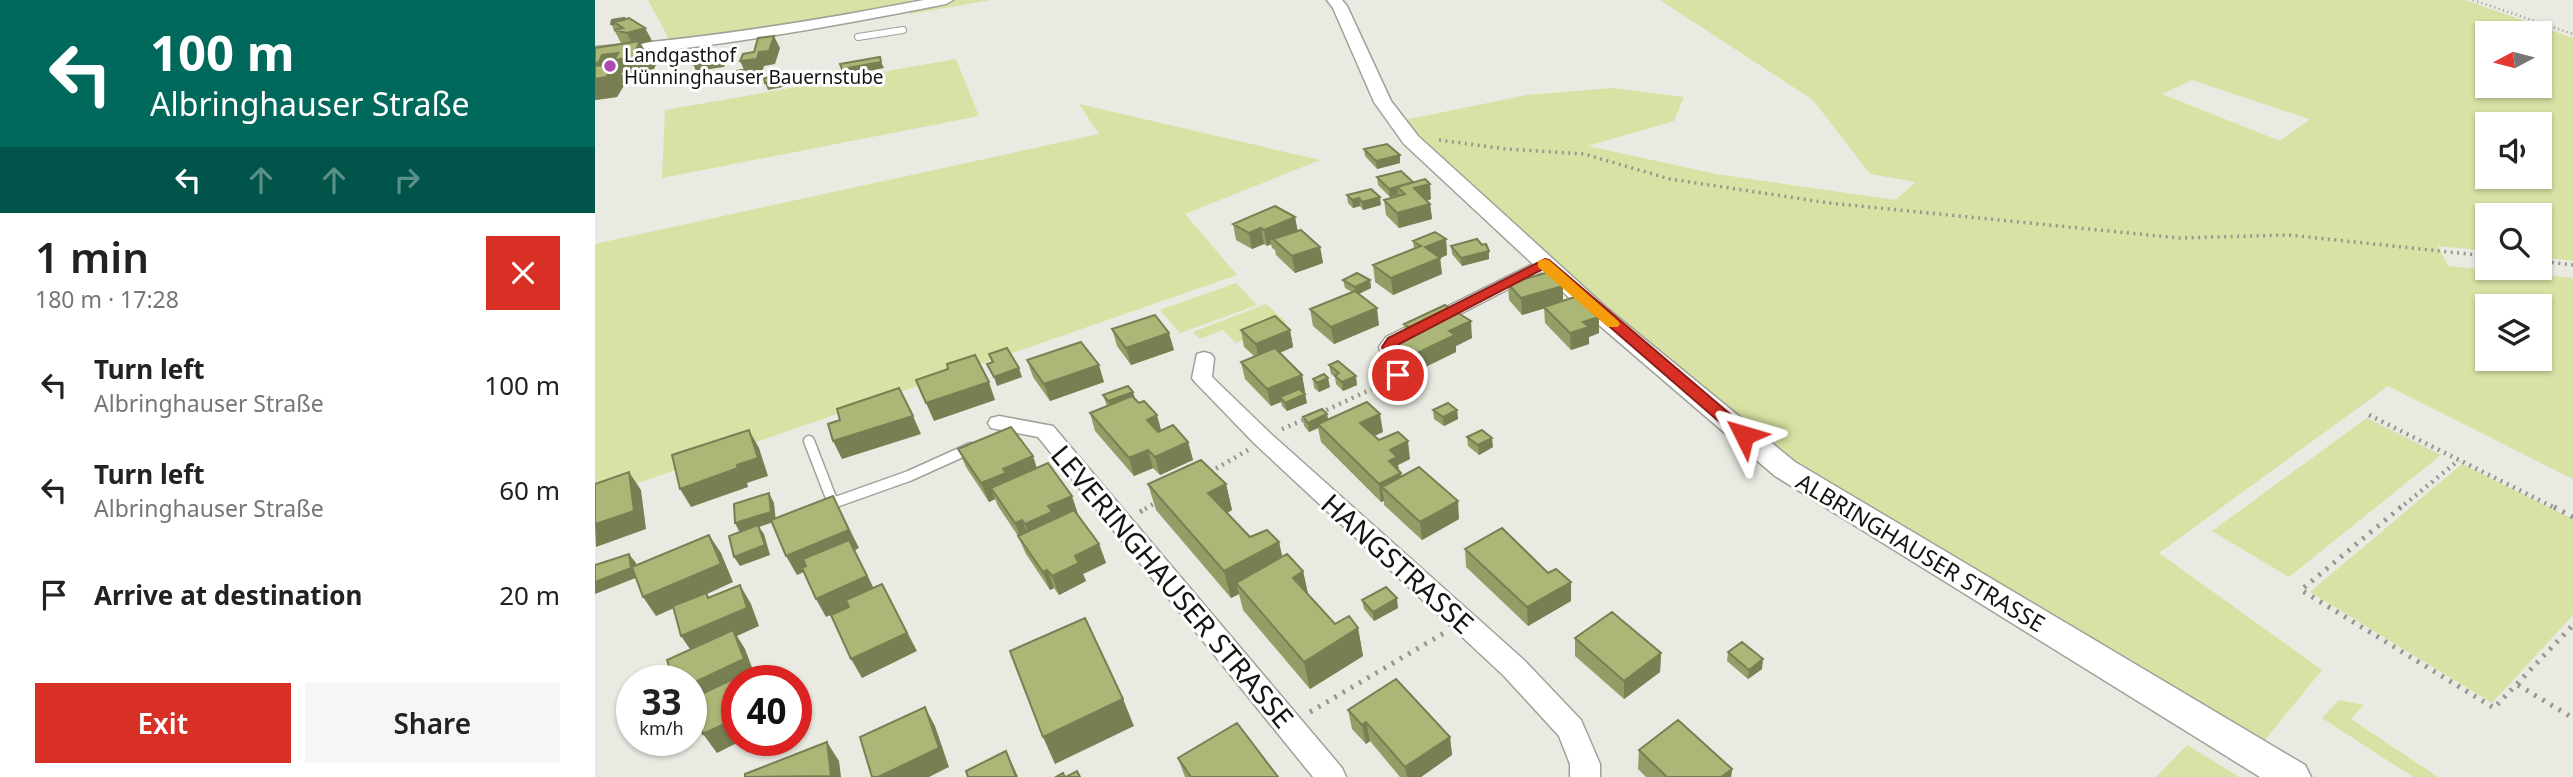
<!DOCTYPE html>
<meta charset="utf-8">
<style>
:root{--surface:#fff;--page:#f6f6f6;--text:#222;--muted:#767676;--accent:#d93025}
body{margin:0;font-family:"Noto Sans",sans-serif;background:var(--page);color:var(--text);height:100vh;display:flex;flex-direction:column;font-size:26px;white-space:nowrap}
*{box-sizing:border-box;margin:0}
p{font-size:23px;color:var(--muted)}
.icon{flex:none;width:38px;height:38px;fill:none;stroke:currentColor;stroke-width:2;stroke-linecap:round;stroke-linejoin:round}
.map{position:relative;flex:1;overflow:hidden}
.details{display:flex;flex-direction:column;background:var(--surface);width:595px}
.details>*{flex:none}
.hud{background:#00695c;color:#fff;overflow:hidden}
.needle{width:46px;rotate:263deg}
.fabs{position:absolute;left:1880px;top:21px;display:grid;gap:14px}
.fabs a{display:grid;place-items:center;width:77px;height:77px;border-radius:0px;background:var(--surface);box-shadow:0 2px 5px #0004;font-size:35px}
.speed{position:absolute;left:21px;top:665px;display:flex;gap:14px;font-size:35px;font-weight:700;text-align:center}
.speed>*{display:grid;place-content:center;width:91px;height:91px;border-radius:50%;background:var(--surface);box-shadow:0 2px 5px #0004;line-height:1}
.speed small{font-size:18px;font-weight:400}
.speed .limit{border:10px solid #d22;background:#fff;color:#111}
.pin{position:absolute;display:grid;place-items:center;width:60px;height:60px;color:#fff;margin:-30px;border:4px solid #fff;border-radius:50%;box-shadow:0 2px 7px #0007}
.me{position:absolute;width:77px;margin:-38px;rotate:310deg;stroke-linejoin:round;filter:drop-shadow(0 0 5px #0008)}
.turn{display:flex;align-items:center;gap:24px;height:147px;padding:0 35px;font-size:32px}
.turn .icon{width:91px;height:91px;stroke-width:2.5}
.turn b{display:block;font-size:49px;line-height:60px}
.lanes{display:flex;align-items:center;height:66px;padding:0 35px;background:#0003;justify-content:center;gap:35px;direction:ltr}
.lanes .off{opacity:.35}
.round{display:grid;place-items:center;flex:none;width:74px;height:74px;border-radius:0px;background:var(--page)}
.head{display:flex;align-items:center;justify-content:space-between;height:119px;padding:0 35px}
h1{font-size:42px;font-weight:600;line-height:52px}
.cta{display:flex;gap:14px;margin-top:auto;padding:14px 35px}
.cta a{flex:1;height:80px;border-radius:0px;background:var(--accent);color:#fff;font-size:28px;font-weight:600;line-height:80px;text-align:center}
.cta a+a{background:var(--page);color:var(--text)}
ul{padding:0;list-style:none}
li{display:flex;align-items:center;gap:21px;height:105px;padding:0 35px}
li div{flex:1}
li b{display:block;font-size:26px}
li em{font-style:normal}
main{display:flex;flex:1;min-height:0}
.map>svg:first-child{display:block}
.green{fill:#d8e2a4;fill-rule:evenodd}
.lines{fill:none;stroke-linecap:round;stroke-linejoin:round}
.service-far1-casing{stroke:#a0a199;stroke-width:8}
.service-casing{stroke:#a0a199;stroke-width:13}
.minor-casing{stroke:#a0a199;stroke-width:3}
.tertiary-casing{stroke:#a0a199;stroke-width:3}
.path-far3{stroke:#95968f;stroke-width:2.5;stroke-dasharray:1 3.5;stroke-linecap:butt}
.path-far2{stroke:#95968f;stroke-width:3.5;stroke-dasharray:2 4.5;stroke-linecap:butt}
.path-far1{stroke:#95968f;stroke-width:4.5;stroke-dasharray:2 5;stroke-linecap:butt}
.path{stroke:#95968f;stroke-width:5;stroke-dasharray:2.5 7;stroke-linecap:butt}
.service-far1{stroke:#fff;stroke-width:6}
.service{stroke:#fff;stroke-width:10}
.minor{fill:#fff;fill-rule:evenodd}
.tertiary{fill:#fff;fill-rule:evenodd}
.wall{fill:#949d66}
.shaded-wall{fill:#787f53}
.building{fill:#acb677;stroke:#787f53;stroke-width:2}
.route{fill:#d93025;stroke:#8d1f18;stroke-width:2}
.slow{fill:#f59e0b}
.poi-dot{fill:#ad4bb2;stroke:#fff;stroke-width:2.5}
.labels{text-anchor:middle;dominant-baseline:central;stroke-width:6;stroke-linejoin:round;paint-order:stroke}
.far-poi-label{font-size:19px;fill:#141512;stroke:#fff;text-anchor:start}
.street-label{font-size:23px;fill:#141512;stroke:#fff}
.near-street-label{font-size:28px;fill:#141512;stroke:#fff}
</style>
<main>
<section class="details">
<div class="hud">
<div class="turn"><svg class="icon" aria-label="left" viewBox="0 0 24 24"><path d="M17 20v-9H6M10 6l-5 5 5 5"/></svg><div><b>100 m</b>Albringhauser Straße</div></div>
<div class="lanes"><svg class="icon" aria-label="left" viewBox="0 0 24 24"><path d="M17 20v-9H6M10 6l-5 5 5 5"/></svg><svg class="icon off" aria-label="ahead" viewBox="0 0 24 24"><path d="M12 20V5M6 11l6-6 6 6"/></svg><svg class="icon off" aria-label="ahead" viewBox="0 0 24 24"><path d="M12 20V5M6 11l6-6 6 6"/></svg><svg class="icon off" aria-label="right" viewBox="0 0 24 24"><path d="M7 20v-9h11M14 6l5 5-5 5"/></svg></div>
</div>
<div class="head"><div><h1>1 min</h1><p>180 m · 17:28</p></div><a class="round" style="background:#d93025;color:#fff"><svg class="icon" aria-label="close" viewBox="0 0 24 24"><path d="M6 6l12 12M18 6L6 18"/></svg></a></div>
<ul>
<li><svg class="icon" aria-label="left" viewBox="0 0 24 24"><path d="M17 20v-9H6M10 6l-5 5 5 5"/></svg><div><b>Turn left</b><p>Albringhauser Straße</p></div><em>100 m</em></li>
<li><svg class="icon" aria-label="left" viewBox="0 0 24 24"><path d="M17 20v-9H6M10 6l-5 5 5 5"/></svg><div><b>Turn left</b><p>Albringhauser Straße</p></div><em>60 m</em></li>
<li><svg class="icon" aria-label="arrive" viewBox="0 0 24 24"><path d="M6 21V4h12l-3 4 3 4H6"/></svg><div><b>Arrive at destination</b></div><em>20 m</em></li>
</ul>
<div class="cta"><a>Exit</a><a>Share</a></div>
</section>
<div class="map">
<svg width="1978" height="777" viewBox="0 0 1978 777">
<rect width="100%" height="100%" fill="#e9eae1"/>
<path class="green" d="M53,0H396L315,14V10L76,43Z
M1065,0H1870L1978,38V261L1944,257V215H1892V251L1843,246L1853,266L1978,278V479L1793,386L1564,553L1727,670L1664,747L1217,475L999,297L830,149L809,120L932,95L1017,88L1089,97L1079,121L993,146L1121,174L1300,200L1321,182L1275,174L1218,100ZM1892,33H1944V86H1892ZM1597,80L1714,119V120L1685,141L1567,94ZM1892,124H1944V177H1892ZM1892,306H1944V359H1892Z
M361,59L384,116L67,178L70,110Z
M484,104L725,160L590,214L642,275L0,498V244L504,134Z
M641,283L662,305L585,333L565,310Z
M671,304L692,323L641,343L628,330L605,339L598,332Z
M1772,418L1846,455L1694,577L1617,531Z
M1867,464L1978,519V615L1897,703L1715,592Z
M1744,700L1769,705L1756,719L1843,777H1818L1727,718Z
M1592,745L1644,777H1561Z"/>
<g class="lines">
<defs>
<path id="service-far1" d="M263,37L308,30"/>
<path id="service" d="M214,441L238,503L314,476L376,448"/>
<path id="minor" d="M950,258L956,259L959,263L956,267L805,345L813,375L803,383H789L786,379L792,373L784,347L791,337Z
M609,352L616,354L619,358L617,377L675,433L929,660L986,720L1005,764V777H975V764L964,736L909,676L659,443L600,382L597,378L602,354Z
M404,416L458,426L747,768L751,777H718L443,437L396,428L393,423L396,418Z"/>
<path id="tertiary" d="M329,0H358L351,4C235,27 118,48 0,57V47C110,39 220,21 329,0Z
M732,0H747L752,6L796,101L823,136L1013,309L1200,462L1710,765L1716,777H1665L1180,476L997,319L809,144L779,102L738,8Z"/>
</defs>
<use href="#service-far1" class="service-far1-casing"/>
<use href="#service" class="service-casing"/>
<use href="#minor" class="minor-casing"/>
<use href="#tertiary" class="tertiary-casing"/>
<path class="path-far3" d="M1878,0L1978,34"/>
<path class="path-far2" d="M844,140L911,149L989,154L1075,179L1234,203L1584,238L1694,235L1892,256
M1944,261L1978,265"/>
<path class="path-far1" d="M725,413L781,387
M1774,415L1962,509
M687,429L711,419
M615,472L653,450
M550,509L562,502
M1804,509L1864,460"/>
<path class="path" d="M1806,507L1706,590L1899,708L1978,625
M1959,507L1978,517
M545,512L553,507
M1923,685L1978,718
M715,712L849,633"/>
<use href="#service-far1" class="service-far1"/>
<use href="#service" class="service"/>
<use href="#minor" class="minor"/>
<use href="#tertiary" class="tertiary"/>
</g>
<path class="wall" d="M30,19L50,28L57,41L46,44L49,49L62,62L59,69L52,70L50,76L35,78L32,73H26L23,67L31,82L22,97L0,100V48L29,44L26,43L16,24Z
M769,149L805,155V163L782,169L770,156Z
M782,177L836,199L832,201L835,204L837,219L804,228L791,215L789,200L803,196V195L795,197L783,185Z
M752,195L786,205L768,210L765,206L758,208L753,203Z
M700,217L702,231L725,247L728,263L700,273L681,255L680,250L677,248L676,244L672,246L669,244L657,249L641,240L638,224Z
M851,239L852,255L845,258L847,274L798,295L780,282L778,265L819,249L818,241Z
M856,246L894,259L867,266L857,254Z
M748,280H775L776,288L764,294L784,325L739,344L718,326L715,309L757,292L750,288Z
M913,284L968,286V301L1004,333L994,337V344L976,350L950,323L949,308L927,315L914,300Z
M809,324L877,338L861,346V352L816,374L805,372L802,364L800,347L811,340Z
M517,329L579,350L536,365L522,346Z
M646,330H695L698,347L685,353L707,375L710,392L709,393L710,394L712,403L692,411L687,406L686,402L676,406L650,379L646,362L659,356L649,347Z
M432,360L509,382L455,401L438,377Z
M734,365L762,385L748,391L741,384L740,377L736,374Z
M718,379L735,387L724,392L719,388Z
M803,379L824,385L825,394L816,398L804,388Z
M508,395L540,399L566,430L593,442L598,460L565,475L558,468L539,476L500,431L495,413L512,406Z
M838,410H862L863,419L849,426L839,419Z
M708,417L733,420L788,432L779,436L784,440L815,459L803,465L806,477L864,519L827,540L789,505V501L786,502L726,442L723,428L714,432L709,426Z
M872,437L898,447L884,455L873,446Z
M363,449L442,468L483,514L482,515L504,544L511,563L488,574L491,581L464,595L459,588L455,590L431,554L423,536L403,506L400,499L394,502L371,467Z
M553,484H631L637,510L632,513L655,537L684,542L687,557L708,571L713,595L740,624L763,628L768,656L715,689L648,610L644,594L636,598L561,510Z
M870,549L976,582V601L933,626L871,567Z
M767,600L803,608L779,621L769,609Z
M980,638L1066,653L1065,672L1029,699L980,656Z
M1133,652L1167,669L1153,679L1132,661Z
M753,710L855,737L857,755L826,777H805L775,741L771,744L757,729Z
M1044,750L1137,769L1136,777H1051L1043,769Z
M583,758L683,777H590Z"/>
<path class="shaded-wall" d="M50,28L57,41L46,44L52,54L56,49L62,62L59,69L52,70L50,76L35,78L32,73H26L23,67L31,82L22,97L0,100V63L7,55L23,53L32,58L38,46L32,33Z
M179,36L185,48L180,64L169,66L167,72L161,73L162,75L160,80L144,82L140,76L151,74L145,61L164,52Z
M128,56L131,63L129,67L101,71L98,64Z
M286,62L289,68L249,76L247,69Z
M190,75L193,81V86L173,90L170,83Z
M805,155V163L782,169L781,161Z
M835,184L836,199L821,204L819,188Z
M802,187L803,195L795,197L794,189Z
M785,197L786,205L768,210L767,202Z
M764,198L765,206L758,208L757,200Z
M835,204L837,219L804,228L802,213Z
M700,217L703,232L694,236L675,240L676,244L672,246L669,230Z
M666,228L669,244L657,249L654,233Z
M851,239L852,255L831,264L830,247Z
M725,247L728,263L700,273L697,256Z
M894,251V259L867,266L866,258Z
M845,258L847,274L798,295L796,278Z
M775,280L776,288L761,295L760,287Z
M968,286V303L927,315L926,298Z
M782,308L784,325L739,344L736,327Z
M1004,317V333L994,337V344L976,350L975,333L988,322Z
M876,321L877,338L861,346V352L816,374L814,357L854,331Z
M695,330L698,347L664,361L661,344Z
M574,333L579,350L536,365L531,348Z
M504,365L509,382L455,401L449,384Z
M424,368L427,377L402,386L399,377Z
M707,375L710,392L689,401L685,397L686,402L676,406L672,389Z
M761,376L762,385L748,391L747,382Z
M733,378L735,387L724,392L722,383Z
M394,382L400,400L339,421L331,403Z
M824,385L825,394L816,398L815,389Z
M538,392L541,401L516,410L513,401Z
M710,394L712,403L692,411L690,403Z
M862,410L863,419L849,426L848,417Z
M732,414L734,423L723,424V428L714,432L713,423Z
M785,414L788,432L768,441L765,423Z
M562,415L567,433L557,438L552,420Z
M318,416L326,434L247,459L238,441Z
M154,430L164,448L173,476L152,483L153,487L96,507L85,489L142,465Z
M897,438L898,447L884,455L883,445Z
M813,441L815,459L803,465L804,473H806L808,491L787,487L789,501L786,502L784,484L794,461L795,450Z
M593,442L598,460L565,475L560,457Z
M553,450L558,468L539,476L534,458Z
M438,456L444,474L396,488L400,499L394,502L386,483L408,469Z
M34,472L46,490L51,529L1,547L0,524Z
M631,484L637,510L620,520L613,493Z
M174,493L179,503L181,521L164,527L169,534L175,555L145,566L139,557L145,533L140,523Z
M238,496L264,548L260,550L282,595L231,617L221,599L259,550L202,575L191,556Z
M477,496L483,514L461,524L437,542L430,524L453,506Z
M863,501L864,519L827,540L825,522Z
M427,520L434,538L427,542L420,523Z
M114,535L126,553L138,582L112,594L123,611L113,598L111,594L61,616L48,597Z
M684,542L690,569L641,583L644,594L636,598L629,571Z
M504,544L511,563L488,574L491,581L464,595L457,576L480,556Z
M34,554L41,563L43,577L0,594V582Z
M452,570L459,588L455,590L448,572Z
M708,571L714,598L698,578Z
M976,582V601L933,626L932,607Z
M287,584L322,651L267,678L256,659Z
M145,585L156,604L164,626L142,636L150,649L161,678L155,681H142V690L96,709V684L99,655L86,636Z
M802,598L803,608L779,621L778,612Z
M763,628L768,656L715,689L709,662Z
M1066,653L1065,672L1029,699V681Z
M1168,659L1167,669L1153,679L1154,670Z
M528,699L539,726L460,764L448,737Z
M330,707L340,726L354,767L334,777H283Z
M100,709L114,727L102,733L96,726V711Z
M142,718V740H148L122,753L108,734Z
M771,722L775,741L771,744L767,725Z
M855,737L857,755L826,777H812L810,767Z
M232,742L244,761L246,777H235Z
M411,751L420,770L423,777H421Z
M1137,769L1136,777H1126Z"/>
<path class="building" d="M29,18V20L19,22V24H16L17,20Z
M34,18L50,28L32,33L19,30L28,28L19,22Z
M179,36L174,51L164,52L162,59L145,61L148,54L159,52L163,38Z
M45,41L41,50L56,49L53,55L46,56L43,62L28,64L32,58L19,60L23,53L7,55L4,62L0,63V48Z
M128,56L126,61L98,64L100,59Z
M285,57L286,62L247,69L245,64Z
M21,63L11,77L0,79V66Z
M159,68L157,73L140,76L142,71Z
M190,75V80L170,83L169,78Z
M792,144L805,155L781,161L769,149Z
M806,171L818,182L794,189L782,177Z
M830,179L835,184L819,188L835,204L802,213L789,200L810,194L802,187Z
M776,189L785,197L767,202L764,198L757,200L752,195Z
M680,206L700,217L669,230L666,228L654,233L638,224Z
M706,230L725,247L697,256L678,239Z
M840,232L851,239L830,247L845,258L796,278L778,265L826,246L818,241Z
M882,239L887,245L891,244L894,251L866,258L856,246Z
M954,272L968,286L926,298L913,284Z
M762,273L775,280L760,287L748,280Z
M760,291L782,308L736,327L715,309Z
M983,296L1004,317L988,322L994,327L975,333L949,307Z
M850,305L876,321L854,331L860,335L814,357L803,355L800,347L823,332L809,324Z
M560,315L574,333L531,348L517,329Z
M680,316L695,330L661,344L646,330Z
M486,342L504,365L449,384L432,360Z
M412,348L424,368L399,377L392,364L398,362L394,354Z
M680,348L707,375L672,389L646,362Z
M380,355L394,382L331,403L321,380L353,369L352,364Z
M743,361L761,376L747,382L740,376L744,373L734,365Z
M729,374L733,378L722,383L718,379Z
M813,375L824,385L815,389L803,379Z
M533,386L538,392L513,401L508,395Z
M304,388L318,416L238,441L233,424L245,420L242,409Z
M704,389L710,394L690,403L685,397Z
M537,396L544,403L549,401L562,415L552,420L563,432L578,425L593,442L560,457L553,450L534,458L495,413Z
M772,402L785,414L765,423L784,440L803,432L813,441L795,450L802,457L794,461L806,473L784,484L723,424Z
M853,403L862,410L848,417L838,410Z
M727,409L732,414L713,423L708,417Z
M416,427L438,456L408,469L411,473L386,483L363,449Z
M154,430L163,458L142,465L143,468L85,489L77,455Z
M887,430L897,438L883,445L872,437Z
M606,460L631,484L613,493L655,537L672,530L684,542L629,571L553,484Z
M453,463L477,496L453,506L457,512L430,524L427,520L420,523L396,488Z
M824,467L863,501L825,522L787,487Z
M34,472L39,511L0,524V484Z
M174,493L176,512L140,523L139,504Z
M238,496L254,530L191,556L176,520Z
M479,510L504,544L480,556L484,563L457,576L452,570L448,572L423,536Z
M163,525L170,545L139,557L134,536Z
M907,528L953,573L961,569L976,582L932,607L870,549Z
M114,535L126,564L48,597L37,567Z
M254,540L272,576L221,599L207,568L211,566L208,559Z
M34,554L36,568L0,582V565Z
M692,554L708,571L698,578L740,624L754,616L763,628L709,662L641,583Z
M287,584L312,633L256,659L236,615L254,607L251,600Z
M145,585L152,608L86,636L78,606L111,593L113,598Z
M791,587L802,598L778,612L767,600Z
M1017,612L1066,653L1029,681L980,638Z
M490,618L528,699L448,737L415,651Z
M138,630L149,659L96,684V681H79L72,660Z
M1147,642L1168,659L1154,670L1133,652Z
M172,672L176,681H154Z
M138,679L140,687L142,686V718L108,734L100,709L96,711V699Z
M801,679L855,737L810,767L771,722L767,725L753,710Z
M330,707L344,748L283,777H277L265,737Z
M1083,720L1137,769L1126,777H1072L1044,750Z
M642,723L683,777H596L583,758Z
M232,742L236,776L150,777V774Z
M411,751L421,777H373L371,771Z
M482,771L485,777H471Z
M468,773L470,777H461Z"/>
<path class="route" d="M950,259L954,260L1155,431L1158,435L1155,438H1143L948,269L804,344L802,347L810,375L808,378H797L787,347L793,338Z"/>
<path class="slow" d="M950,259L954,260L1023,321L1025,324L1023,327H1013L943,267V261Z"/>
<circle class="poi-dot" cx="15" cy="66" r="7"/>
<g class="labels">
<g class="far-poi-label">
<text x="29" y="55">Landgasthof<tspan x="29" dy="22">Hünninghauser Bauernstube</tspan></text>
</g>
<g class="street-label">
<text transform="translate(1326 552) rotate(31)">ALBRINGHAUSER STRASSE</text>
</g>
<g class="near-street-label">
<text transform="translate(803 563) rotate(42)">HANGSTRASSE</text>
<text transform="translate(578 586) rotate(50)">LEVERINGHAUSER STRASSE</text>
</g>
</g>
</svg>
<div class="fabs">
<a><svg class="needle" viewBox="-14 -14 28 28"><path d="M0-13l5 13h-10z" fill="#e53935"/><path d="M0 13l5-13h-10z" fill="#767676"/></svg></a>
<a><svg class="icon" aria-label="sound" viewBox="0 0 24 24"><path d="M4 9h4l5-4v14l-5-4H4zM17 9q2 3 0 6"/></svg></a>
<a><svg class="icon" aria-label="search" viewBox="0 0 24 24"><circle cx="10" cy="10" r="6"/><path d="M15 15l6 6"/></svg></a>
<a><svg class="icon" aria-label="layers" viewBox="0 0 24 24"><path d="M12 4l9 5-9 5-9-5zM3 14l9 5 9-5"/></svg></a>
</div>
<div class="speed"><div>33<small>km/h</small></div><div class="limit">40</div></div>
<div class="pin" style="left:803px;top:375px;background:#d93025"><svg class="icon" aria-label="arrive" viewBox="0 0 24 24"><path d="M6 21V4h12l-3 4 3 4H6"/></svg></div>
<svg class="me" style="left:1149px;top:435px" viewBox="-20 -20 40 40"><path d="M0-17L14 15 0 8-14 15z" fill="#d93025" stroke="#fff" stroke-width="4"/></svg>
</div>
</main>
